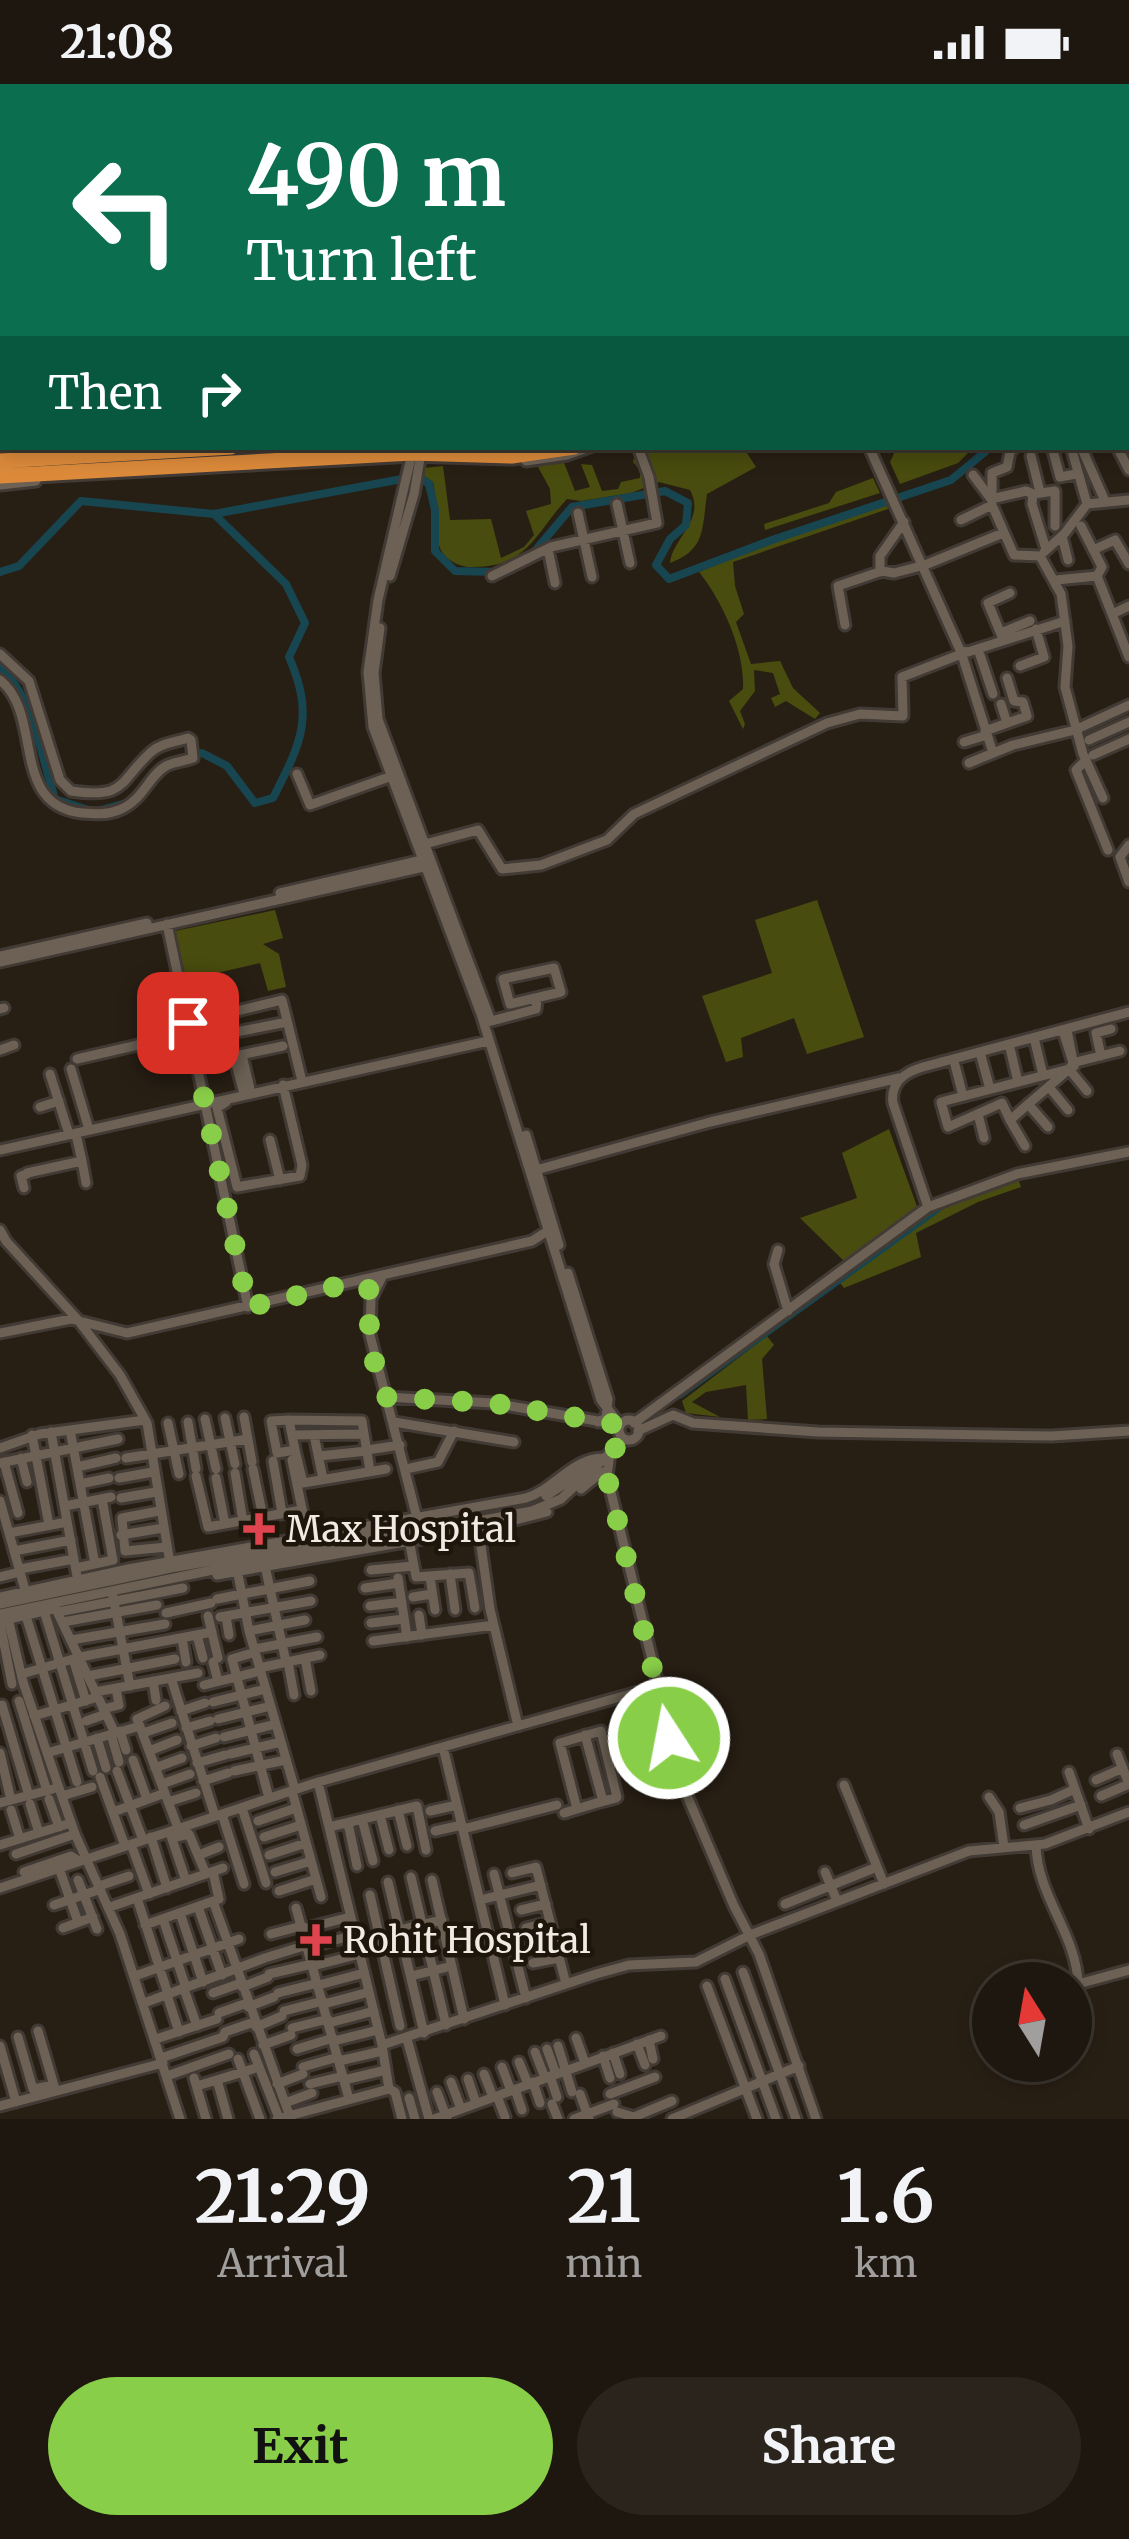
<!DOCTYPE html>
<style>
:root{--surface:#1e170f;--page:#2b241d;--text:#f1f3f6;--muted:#a19f9e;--line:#3c362f;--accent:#89ce48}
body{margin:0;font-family:Merriweather,serif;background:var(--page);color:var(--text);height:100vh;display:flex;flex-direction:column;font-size:45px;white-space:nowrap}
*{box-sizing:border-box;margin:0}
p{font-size:39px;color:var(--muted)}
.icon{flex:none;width:66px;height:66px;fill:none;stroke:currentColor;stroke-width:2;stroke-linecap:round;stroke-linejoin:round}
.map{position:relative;height:2035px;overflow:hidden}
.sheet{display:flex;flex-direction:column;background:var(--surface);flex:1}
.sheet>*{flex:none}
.top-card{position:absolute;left:0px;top:0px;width:1131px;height:366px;box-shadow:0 6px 18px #0003,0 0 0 3px var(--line);background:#0b6e4f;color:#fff;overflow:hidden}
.needle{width:78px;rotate:349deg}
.controls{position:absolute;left:972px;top:1878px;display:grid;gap:24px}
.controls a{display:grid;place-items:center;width:120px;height:120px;border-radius:50%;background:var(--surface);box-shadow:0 6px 18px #0003,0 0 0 3px var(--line);font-size:60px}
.pin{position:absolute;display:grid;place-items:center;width:102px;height:102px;color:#fff;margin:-51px;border-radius:24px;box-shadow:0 6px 18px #0006}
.me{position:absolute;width:132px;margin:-66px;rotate:349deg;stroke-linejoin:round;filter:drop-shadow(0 0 9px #0008)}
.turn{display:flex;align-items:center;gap:42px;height:252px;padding:0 48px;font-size:54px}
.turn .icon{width:156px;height:156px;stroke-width:2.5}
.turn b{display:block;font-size:84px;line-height:102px}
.then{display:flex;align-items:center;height:114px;padding:0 48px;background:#0003;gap:24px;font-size:45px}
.eta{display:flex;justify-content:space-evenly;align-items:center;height:204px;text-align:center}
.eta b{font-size:72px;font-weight:700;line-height:84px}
.button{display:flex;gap:24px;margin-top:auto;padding:24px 48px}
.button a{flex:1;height:138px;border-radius:72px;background:var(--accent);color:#111;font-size:48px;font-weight:700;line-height:138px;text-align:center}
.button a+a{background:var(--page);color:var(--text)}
.status{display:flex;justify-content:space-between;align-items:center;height:84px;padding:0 60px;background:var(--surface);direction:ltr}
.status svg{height:33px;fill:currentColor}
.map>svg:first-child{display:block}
.green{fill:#484c0e}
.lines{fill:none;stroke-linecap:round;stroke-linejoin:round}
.stream{stroke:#174651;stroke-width:3}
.river{stroke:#174651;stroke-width:8}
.minor-casing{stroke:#423a34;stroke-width:15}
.highway-casing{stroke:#423a34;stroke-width:21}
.minor{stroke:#6c6154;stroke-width:9}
.highway{stroke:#dc8a3a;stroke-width:15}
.route{stroke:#89ce48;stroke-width:21;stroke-dasharray:0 37.8}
.health-dot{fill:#e0444e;stroke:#1e150b;stroke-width:4.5}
.labels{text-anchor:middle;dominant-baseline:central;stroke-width:9;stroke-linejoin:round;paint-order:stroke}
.poi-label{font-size:36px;fill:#f1eae3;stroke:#1e150b;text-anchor:start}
</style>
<div class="status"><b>21:08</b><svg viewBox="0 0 49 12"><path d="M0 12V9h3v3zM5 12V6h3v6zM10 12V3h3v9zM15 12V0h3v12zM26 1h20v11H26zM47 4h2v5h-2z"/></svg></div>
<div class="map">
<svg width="1129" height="2035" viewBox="0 0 1129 2035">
<rect width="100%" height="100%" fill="#281f14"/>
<path class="green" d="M639,363H743L756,383L707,410C702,444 706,466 670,479C673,453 706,436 690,406L659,398L631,409L581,417L567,415C535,449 528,484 471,483C460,483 445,476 440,464C434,448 438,418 433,398L424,392V384L443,382L450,436L491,435L501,474L524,463L534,451L526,427L551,420L550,405L537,381L563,376L575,407L590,403L581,380L592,381L602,407L618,405L621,398L640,394V386L633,378L634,374L639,376Z
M897,363H974L958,379L900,400L890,378Z
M873,394L880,409L765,446L764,440L829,419L836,408Z
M887,421L888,425L733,478L735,502L744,530L736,538L751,580L780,577L793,604L820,629L815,635L786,617L775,623L771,614L780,610L773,589L754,586L755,607L740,627L745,640L743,645L729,617L743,605C745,567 723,518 699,488L787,452Z
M817,816L864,953L807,970L794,934L741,954L743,973L726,978L702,912L772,889L755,836Z
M275,826L283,854L263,860L279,870L286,903L268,907L260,879L186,896L175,847Z
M889,1045L918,1125L846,1179L800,1134L857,1114L842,1069Z
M1017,1092L1021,1103L978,1118L916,1149L921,1173L844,1204L836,1194L929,1125Z
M767,1252L774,1261L762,1275L767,1335L748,1336L746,1301L706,1308L692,1318L720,1333L686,1329L682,1317Z"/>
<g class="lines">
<path class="stream" d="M1013,1096L1129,1074
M681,1313L948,1120"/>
<path class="river" d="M1128,172H1129
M534,468L572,423L665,407L688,419L686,441L670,455L656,481L669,495L772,456L951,396L991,363
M0,488L19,482L81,417L214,430
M0,583C34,614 41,672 55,715L94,728L126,719
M188,673L202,669L227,682L255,719L273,714C301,659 315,633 289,573L305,539L286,500L214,430L418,392L429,400L435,426V467L455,487L495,488"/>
<defs>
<path id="minor" d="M311,0L312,3
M319,0L320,3
M667,0L668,3
M1039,0L1040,3
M1107,0L1108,3
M847,3L857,0
M898,3L900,0
M979,3V0
M1115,3L1127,0
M1128,11H1129
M1128,52L1129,56
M1128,121L1129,120
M0,229L3,228
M0,294L3,303
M1128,300H1129
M1128,320H1129
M869,363L960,566L968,568L1065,537
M1015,363L1010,368L1007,383L992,389V421L1014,471L1040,472L1061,510L1068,562L1065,603L1083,670L1103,714
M1052,363L1060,393L1076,390
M1071,363L1087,420
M1117,363L1129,386
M1082,365L1105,417
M412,369L378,516L368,588L373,643L481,930L601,1316L620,1341
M1031,372L1040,408
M526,377L567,371L590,363
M973,391L991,415L1026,407L1033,410
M0,401L36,397
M617,420L630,479
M578,429L592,493
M961,436L992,421
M1081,442L1102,483L1097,492
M1062,452L1068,476
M548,465L555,499
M1046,465L1032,420L1033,410L1055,407V442
M1093,466L1115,456L1129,480
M1044,468L1065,449L1087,420L1129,416
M880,488V472L904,438
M390,492L414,410L421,369
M492,492L551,463L657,439L649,393L638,363
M1056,496L1097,492L1129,573
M1112,530L1129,522
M845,541L838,502L882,487L894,489L925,481L1003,449
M380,544L374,589L378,635L489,932
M1001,549L1030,537
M1003,555L988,519L1010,509
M0,570L29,597L60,696L71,707C127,715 118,698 151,668C161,659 176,658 188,654L191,656L193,674C185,677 173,678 166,682C148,692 144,716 119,726C107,731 95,730 82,729C9,721 44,631 0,596
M962,571L993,669
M980,571L993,610
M1020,582L1044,573L1036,545
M1001,620L1007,639
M985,647L1027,632L1023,618L1014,617L1007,594
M1089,656L1129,638
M964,658L987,651
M1093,671L1129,655
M1086,676L1076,686L1108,766
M969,679L1013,661L1075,646L1129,621
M297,690L310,721L389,693
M421,761L478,746L502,785L541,781L607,756L634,730L827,639L860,630L903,632L902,593L964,569
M1129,761L1120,773L1129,798
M280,809L422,776
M167,840L248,1223
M0,872L147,839
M0,878L428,782
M554,884L561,908L510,920L503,895Z
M0,925L4,924
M219,931L229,973
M188,939L282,916L301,993
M484,939L536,925L537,914
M1063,947L1074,982L1067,946
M211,953L287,938
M1035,958L1043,991
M1010,964L1018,998
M0,966L14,961
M242,971L250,1005
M234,972L243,1006
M981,972L990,1005
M1101,972L1096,949L1111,945
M77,975L190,949
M211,977L283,962
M1076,978L1120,967
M955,981L963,1012
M1072,981L1069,985L941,1018L948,1043L1002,1019L1010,1036L1069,985L1087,1007
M71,985L88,1042
M50,990L68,1047
M1049,1003L1068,1026
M226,1018L217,1024L237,1103L300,1092L302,1081L283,1001
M1028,1020L1048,1043
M40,1023L59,1017
M978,1030L984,1054
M1010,1036L1025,1062
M526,1051L559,1161
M270,1056L280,1096
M0,1066L488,957
M82,1077L86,1099
M536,1086L710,1038L899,994
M27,1089L82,1077L77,1055
M24,1104L21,1092L27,1090
M928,1123L893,1019C890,999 905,988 923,983L1129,928
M0,1146L6,1157L78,1236L120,1291L147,1339L170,1479
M778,1166L774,1180L788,1227
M568,1189L608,1315L606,1334L598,1338
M383,1191L371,1215L370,1251L418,1438
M0,1249L71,1235L127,1249L532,1157L549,1146
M386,1313L493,1319L603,1338
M244,1333L252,1378
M225,1334L235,1380
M205,1335L216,1385
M289,1336L362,1337L370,1387
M619 1346a10 10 0 1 1 20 0a10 10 0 1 1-20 0Z
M188,1338L196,1385
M394,1338L514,1358
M168,1339L179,1390
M634,1339L928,1123L1017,1090L1129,1068
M70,1346L95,1480
M638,1347L673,1331L693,1339L818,1348L1052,1352L1129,1347
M51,1348L78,1498
M32,1351L49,1441
M292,1351L295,1366L277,1369L271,1337L289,1336L292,1351L364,1350
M314,1351L323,1395
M0,1364L40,1350L145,1336
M295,1366L303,1399L386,1385
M367,1366L400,1361
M610,1369L607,1392L683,1702L734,1822L759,1870L816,2035
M319,1372L367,1367
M21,1374L27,1398
M126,1374L248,1355
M292,1376L309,1459
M273,1377L282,1429
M4,1378L18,1429
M0,1379L118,1355
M77,1383L116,1374
M253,1385L263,1433
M406,1385L438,1378L454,1347
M235,1389L243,1437
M196,1392L208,1443L302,1426
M119,1394L153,1388
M216,1394L225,1440
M80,1400L109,1394
M581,1405L602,1388
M546,1412L592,1382
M121,1414L156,1408
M0,1417L27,1513
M65,1422L111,1413
M159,1427L122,1434L125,1467L167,1463
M478,1441L490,1525L518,1642
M9,1449L67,1438
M121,1451L163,1444
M409,1455L416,1493L469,1489L475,1524
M14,1467L71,1456
M265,1482L286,1578
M76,1484L113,1476L102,1415
M20,1485L74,1475
M237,1485L249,1547L295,1706
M371,1486L413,1482
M450,1490L455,1526
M217,1491L479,1445L547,1428
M0,1493L20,1488
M430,1493L435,1526
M398,1494L407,1553
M365,1504L399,1499
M113,1512L130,1602
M0,1513L128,1485L526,1414C555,1405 572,1374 603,1374
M413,1513L432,1510
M217,1515L310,1497
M53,1519L115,1649
M0,1520L171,1484L407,1443
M370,1522L402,1518
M44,1527L93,1687
M58,1528L183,1504
M166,1529L211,1519
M0,1530L237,1481L532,1427L561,1415L625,1355
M7,1530L23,1598L59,1704L75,1750L120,1850L180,2035
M419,1531L422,1551
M26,1532L77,1698
M208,1532L218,1574
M226,1532L229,1551
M220,1533L311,1517
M0,1537L53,1525
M63,1538L157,1521
M0,1539L12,1600
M371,1539L404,1535
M249,1547L305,1536
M197,1551L203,1574
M182,1554L186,1578
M71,1556L165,1540
M373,1557L494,1541
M254,1565L317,1553
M255,1568L232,1575L269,1714
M305,1574L311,1607
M73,1575L86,1617
M213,1578L218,1597
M288,1578L294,1611
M259,1584L320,1571
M22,1590L80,1573L212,1548
M88,1592L175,1575
M171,1594L215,1732
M153,1597L156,1616
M204,1601L256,1588
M95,1608L198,1589
M19,1617L47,1707
M213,1618L262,1606
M2,1621L29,1712
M165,1622L137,1635L178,1744
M103,1625L119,1621L116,1604
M181,1627L205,1619
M34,1632L98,1613
M218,1635L267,1623
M86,1637L106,1630
M186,1644L210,1637
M120,1647L126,1666
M143,1649L172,1639
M111,1650L119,1678
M585,1651L603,1717
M224,1653L272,1641
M97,1654L106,1684
M669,1654L624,1671L632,1691L675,1678
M191,1662L216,1654
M443,1663L505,1921
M149,1667L177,1656
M0,1669L11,1716
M47,1669L140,1642
M230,1670L277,1659
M1117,1670L1129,1700
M133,1676L147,1715
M197,1679L225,1671
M155,1684L182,1674
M117,1687L143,1756
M234,1687L281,1677
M1069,1688L1089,1745
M100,1693L125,1762
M1096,1696L1123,1684
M203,1697L228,1689
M318,1698L382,1961L389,2005L395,2008L402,2035
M162,1700L190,1690
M844,1701L884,1800
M292,1707L321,1813
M62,1712L92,1703
M1101,1712L1129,1700
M989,1713L999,1728L1004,1763
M49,1715L59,1743
M168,1718L196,1709
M0,1719L53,1705
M30,1720L39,1749
M242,1724L266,1799
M1020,1724L1051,1716L1075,1705
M11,1726L20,1755
M398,1726L407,1762
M430,1727L457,1721
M113,1728L165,1709
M564,1729C581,1724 598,1718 616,1714L617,1713L601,1647L560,1659L577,1725
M222,1730L244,1800
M380,1731L389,1766
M362,1735L373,1777
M258,1737L296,1724
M348,1739L357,1782
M1024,1741L1081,1721
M329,1743L417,1722L426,1766
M463,1745L557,1721
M435,1747L462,1741
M171,1752L186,1797
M151,1753L167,1804
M264,1753L301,1741
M172,1754L189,1750L206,1790
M131,1760L149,1810
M0,1761L71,1739
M1036,1761C1037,1812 1077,1851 1078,1900L1129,1886
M16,1770L75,1750
M199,1771L219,1763
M269,1771L306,1759
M59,1784L78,1838
M24,1788L71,1772L79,1777
M275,1788L311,1777
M825,1788L837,1817
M512,1789L536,1783L566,1900
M494,1790L526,1914
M411,1793L446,1941
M78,1796L97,1845
M432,1796L464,1935
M388,1798L424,1949
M99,1802L129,1792
M0,1804L315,1699L659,1602
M279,1807L316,1795
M370,1811L400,1942
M137,1814L168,1910
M480,1816L541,1801
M213,1817L289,2030
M785,1820L872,1785
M54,1821L101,1805
M110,1823L223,1784
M198,1823L222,1891
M296,1824L349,2015
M521,1826L546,1820
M180,1829L203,1898
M163,1835L186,1904
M145,1841L219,1815L213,1788
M63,1844L93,1833
M526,1844L550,1838
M303,1845L350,1833
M400,1846L442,1836
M271,1850L302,1842
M529,1861L555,1856
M308,1863L355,1851
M268,1873L307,1861
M533,1879L559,1874
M313,1882L360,1870
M743,1888L796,2035
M269,1890L312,1880
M135,1892L239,1855
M411,1892L452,1882
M725,1895L776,2035
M319,1901L364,1889
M707,1902L757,2035
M242,1903L268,1893
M184,1905L197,1942
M213,1909L241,1899
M278,1909L318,1899
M167,1911L179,1948
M144,1919L265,1874
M324,1920L369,1908
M248,1923L274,1913
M284,1927L323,1917
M219,1929L247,1919
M329,1939L374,1927
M256,1943L282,1932
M292,1944L328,1935
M38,1947L55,2005
M18,1953L33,2005L54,2001
M576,1954L585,1979
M156,1955L217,1935
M407,1955L429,2035
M649,1956L653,1975
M334,1957L378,1946
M637,1960L645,1981
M263,1961L291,1951
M382,1961L596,1890L629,1881L696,1878L750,1851L969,1767L1045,1760L1129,1728
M0,1962L16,2018
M558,1962L572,2008
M297,1965L333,1954
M547,1965L556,1990
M535,1968L545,1994
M613,1969L620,1990
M254,1970L279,2034
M603,1972L610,1994
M161,1974L223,1953L225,1948L254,1938
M238,1975L260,2035
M339,1977L378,1968
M519,1978L528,2000
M303,1983L338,1973
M502,1983L511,2007
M484,1990L493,2013
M167,1992L229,1970
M550,1992L557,2013
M194,1994L206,2035
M468,1995L476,2019
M217,1996L228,2035
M344,1996L382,1987
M451,1998L461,2025
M533,1998L540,2019
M277,2000L303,1990
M310,2000L343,1992
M197,2002L259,1983
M515,2005L522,2026
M437,2008L447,2035
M580,2010L589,2035
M610,2010L655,1993
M497,2012L505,2033
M409,2014L415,2035
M285,2019L312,2009
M552,2020L558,2035
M0,2022L163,1979
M617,2028L634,2033L672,2017
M277,2035L389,2005
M434,2035L661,1952
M574,2035L614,2020
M672,2035L799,1982"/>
<path id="highway" d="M1128,233H1129
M1128,248L1129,249
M0,377L231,363
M0,392L412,369L512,372L574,363"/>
</defs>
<use href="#minor" class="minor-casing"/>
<use href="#highway" class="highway-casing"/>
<use href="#minor" class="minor"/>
<use href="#highway" class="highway"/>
</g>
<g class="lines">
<path class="route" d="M188,939L248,1223L355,1198L373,1208C364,1241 373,1282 386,1313L493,1319L620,1341V1350L625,1355L610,1369L607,1392L669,1654"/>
</g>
<g class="health-dot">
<path d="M253 1427h12v12h12v12h-12v12h-12v-12h-12v-12h12z"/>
<path d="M310 1838h12v12h12v12h-12v12h-12v-12h-12v-12h12z"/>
</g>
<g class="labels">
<g class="poi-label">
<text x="286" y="1445">Max Hospital</text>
<text x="343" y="1856">Rohit Hospital</text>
</g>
</g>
</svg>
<div class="controls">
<a><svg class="needle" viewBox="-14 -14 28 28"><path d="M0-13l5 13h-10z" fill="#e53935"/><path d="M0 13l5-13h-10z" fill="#a19f9e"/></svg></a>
</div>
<div class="pin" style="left:188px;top:939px;background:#d93025"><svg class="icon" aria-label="arrive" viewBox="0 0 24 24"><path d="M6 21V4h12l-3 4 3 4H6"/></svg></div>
<svg class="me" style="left:669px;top:1654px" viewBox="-20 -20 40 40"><circle r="17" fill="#89ce48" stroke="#fff" stroke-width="3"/><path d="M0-11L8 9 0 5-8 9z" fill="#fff"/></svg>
<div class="top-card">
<div class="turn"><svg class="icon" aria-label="left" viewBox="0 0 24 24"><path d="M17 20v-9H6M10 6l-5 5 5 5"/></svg><div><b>490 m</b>Turn left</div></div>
<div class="then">Then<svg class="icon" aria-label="right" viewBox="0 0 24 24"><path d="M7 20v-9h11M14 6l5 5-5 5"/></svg></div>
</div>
</div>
<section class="sheet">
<div class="eta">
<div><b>21:29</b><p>Arrival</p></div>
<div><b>21</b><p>min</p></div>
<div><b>1.6</b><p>km</p></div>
</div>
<div class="button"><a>Exit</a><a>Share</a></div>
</section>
